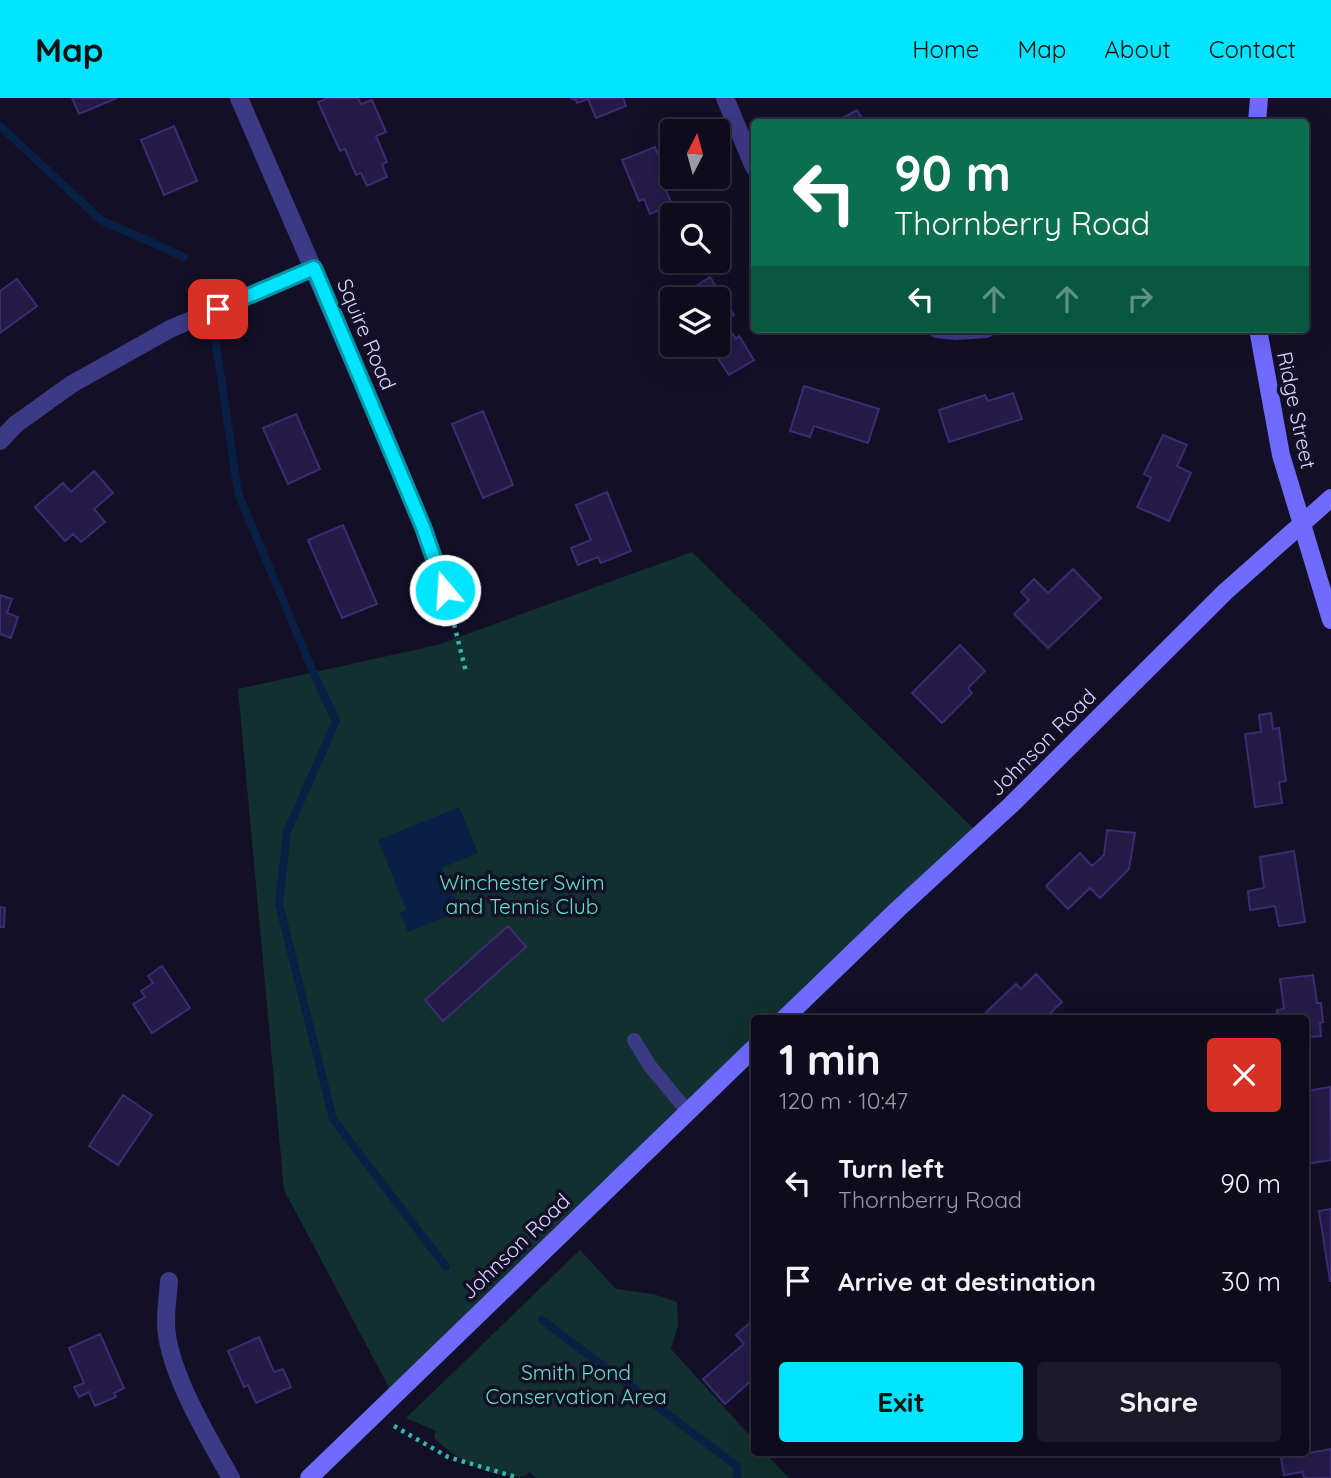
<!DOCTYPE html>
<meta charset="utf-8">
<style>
:root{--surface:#0e0b1c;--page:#1c1929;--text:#f1f3f6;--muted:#9b9ba3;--line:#2e2b3b;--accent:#00e5ff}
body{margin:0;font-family:Quicksand,sans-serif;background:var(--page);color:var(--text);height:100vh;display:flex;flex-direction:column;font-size:26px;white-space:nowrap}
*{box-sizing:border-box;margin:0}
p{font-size:23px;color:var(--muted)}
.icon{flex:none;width:38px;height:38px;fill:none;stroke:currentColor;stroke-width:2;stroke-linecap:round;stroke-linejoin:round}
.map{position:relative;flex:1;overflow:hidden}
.details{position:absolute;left:751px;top:917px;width:558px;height:441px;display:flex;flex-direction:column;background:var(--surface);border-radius:7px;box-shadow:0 7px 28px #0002,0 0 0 2px var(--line)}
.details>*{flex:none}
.banner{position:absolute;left:751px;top:21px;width:558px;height:214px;border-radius:7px;box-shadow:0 7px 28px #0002,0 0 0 2px var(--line);background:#0b6e4f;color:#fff;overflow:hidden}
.needle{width:46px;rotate:6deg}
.buttons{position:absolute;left:660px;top:21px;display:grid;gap:14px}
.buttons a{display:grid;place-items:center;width:70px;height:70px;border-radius:7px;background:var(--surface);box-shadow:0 7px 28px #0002,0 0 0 2px var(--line);font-size:35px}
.pin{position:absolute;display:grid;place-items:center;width:60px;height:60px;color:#fff;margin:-30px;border-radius:14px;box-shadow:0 4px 10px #0006}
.me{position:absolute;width:77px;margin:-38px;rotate:342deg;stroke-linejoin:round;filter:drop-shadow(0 0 5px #0008)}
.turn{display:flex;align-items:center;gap:24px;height:147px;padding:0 28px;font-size:32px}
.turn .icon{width:91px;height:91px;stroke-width:2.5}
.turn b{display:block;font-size:49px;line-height:60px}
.lanes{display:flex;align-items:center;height:66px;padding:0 28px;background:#0003;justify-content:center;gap:35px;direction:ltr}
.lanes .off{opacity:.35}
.round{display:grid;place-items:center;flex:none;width:74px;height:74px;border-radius:7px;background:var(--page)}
.headline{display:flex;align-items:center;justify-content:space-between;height:119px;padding:0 28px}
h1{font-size:42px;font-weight:700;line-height:52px}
.action{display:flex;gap:14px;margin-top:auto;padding:14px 28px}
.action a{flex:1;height:80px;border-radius:7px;background:var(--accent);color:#111;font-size:28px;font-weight:700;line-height:80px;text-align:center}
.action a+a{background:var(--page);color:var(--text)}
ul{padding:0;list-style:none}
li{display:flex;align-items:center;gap:21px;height:98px;padding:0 28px}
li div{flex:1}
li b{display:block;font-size:26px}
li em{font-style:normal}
header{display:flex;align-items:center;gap:42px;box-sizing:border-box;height:98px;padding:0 35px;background:var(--accent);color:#111}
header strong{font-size:33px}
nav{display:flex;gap:38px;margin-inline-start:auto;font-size:24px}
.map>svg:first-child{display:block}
.green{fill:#12302f}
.water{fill:#0a1f44}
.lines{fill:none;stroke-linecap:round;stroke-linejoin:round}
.stream{stroke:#0a1f44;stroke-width:8}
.building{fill:#241b47;stroke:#3b2d73;stroke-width:2}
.path{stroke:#2fb8b0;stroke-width:4.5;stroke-dasharray:3.5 5;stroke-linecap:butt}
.lane{stroke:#3d3a85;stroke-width:14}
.street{stroke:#3d3a85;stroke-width:18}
.secondary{stroke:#6f6bff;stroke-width:18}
.route-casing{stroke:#0095a6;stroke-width:18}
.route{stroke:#00e5ff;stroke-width:12}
.labels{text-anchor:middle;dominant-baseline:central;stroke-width:7;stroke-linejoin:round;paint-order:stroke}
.street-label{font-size:21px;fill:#d9d4ff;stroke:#130f26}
.park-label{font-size:21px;fill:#5fe0c0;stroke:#130f26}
</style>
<header>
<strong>Map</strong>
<nav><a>Home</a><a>Map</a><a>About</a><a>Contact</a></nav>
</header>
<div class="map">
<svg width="1331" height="1380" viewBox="0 0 1331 1380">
<rect width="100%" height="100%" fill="#130f26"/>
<path class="green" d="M692,454L979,736L785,920H754V950L394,1299L284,1092L238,591L437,547Z
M580,1152L616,1191L653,1196L677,1204L678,1228L671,1251L754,1342V1354L765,1355L789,1380H536L529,1374L526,1378C489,1380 460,1364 434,1340L436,1333L406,1320Z"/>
<path class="water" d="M459,709L478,755L442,770L460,813L408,834L400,815L406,812L378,742Z"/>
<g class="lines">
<path class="stream" d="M0,28L101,122L184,159
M216,246L238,395L314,576L336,623L287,734L279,806L333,1021L446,1169
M542,1222L737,1368V1380"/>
</g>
<path class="building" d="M72,0H117L79,16Z
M328,0H358L361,6L372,2L386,34L376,38L387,64L382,66L387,79L367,88L361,75L356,77L345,51L340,53L318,4Z
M570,0H623L626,8L596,20L588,1L577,5L576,2Z
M857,12L864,24H835Z
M174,28L197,83L164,97L141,42Z
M655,49L672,90L666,92L672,107L650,116L644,101L639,103L622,62Z
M710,179L734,217L724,223L736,241L739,238L754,262L729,277L709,247H718V201H695L698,199L692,191Z
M17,181L37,208L0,235V193Z
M804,288L879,311L868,345L814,328L810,339L790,333Z
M1013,295L1022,321L949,344L939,312L985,297L988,303Z
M483,313L513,387L483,400L452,326Z
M296,316L320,371L288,386L263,330Z
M1163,337L1187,347L1177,368L1191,375L1169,423L1137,409L1151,380L1144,376Z
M94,373L113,395L94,411L105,424L81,444L73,436L65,443L35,409L63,385L71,394Z
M607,394L631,453L601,465L598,459L578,467L571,450L591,442L576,407Z
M343,427L377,506L342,520L308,442Z
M1073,471L1101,500L1048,550L1014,516L1029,502L1021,494L1034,481L1048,495Z
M0,497L12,501L7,515L18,519L11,540L0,536Z
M960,547L985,573L968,590L972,595L942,625L912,595Z
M1271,615L1273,631L1279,630L1286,683L1279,684L1282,705L1255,709L1245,636L1261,634L1259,617Z
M1107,732L1135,735L1129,771L1100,800L1090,790L1068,811L1046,788L1080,755L1092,768L1104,757Z
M1294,753L1305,824L1279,828L1275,808L1250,812L1248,793L1264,790L1260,759Z
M0,809L5,810L4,829H0Z
M508,828L526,849L443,923L425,902Z
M162,868L190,910L152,935L133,906L145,899L141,893L153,885L148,878Z
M1036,876L1062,904L1045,920H980L1016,886L1021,891Z
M1313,877L1317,905H1321L1323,924L1320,925L1321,938L1308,939L1306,920H1278L1277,912L1284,911L1280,881Z
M1330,989L1331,1062L1306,1066V993Z
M123,997L152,1017L118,1067L89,1048Z
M1331,1111V1183H1330L1319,1113Z
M754,1221V1282L753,1281L725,1306L703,1281L744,1246L736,1237Z
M100,1236L124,1290L114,1295L116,1299L95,1308L89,1294L79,1299L74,1289L84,1285L69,1250Z
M259,1239L274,1274L283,1271L291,1289L256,1305L248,1287L244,1289L228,1253Z
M1331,1351V1380H1304L1303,1374L1284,1377L1281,1360Z"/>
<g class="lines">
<path class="path" d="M450,510L466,574
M394,1328L448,1359L519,1380"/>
<path class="lane" d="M634,942L650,968L688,1014"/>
<path class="street" d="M239,0L376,316L423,429L445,492
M725,0L754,69
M937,231L956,233L986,231
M0,343L16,326L72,286L170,231L314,170
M169,1183C168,1200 164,1219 167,1237C173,1281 209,1341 231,1380"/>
<path class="secondary" d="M1257,24L1259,0
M1258,231L1281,357L1331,522
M785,920L898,811L1011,707L1225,494L1331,400
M309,1380L754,950"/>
</g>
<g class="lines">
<defs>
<path id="route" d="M218,211L314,170L423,429L445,492"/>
</defs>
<use href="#route" class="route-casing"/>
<use href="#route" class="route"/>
</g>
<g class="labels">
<g class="street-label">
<text transform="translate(367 236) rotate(67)">Squire Road</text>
<text transform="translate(1297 312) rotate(78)">Ridge Street</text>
<text transform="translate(1042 644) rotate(-45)">Johnson Road</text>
<text transform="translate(515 1148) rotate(-44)">Johnson Road</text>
</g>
<g class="park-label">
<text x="522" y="784">Winchester Swim<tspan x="522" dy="24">and Tennis Club</tspan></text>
<text x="576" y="1274">Smith Pond<tspan x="576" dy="24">Conservation Area</tspan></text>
</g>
</g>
</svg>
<div class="buttons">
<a><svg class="needle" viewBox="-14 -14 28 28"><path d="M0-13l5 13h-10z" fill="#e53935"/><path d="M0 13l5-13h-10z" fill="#9b9ba3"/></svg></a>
<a><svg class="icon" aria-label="search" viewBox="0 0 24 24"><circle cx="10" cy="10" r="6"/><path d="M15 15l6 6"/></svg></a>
<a><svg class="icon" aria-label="layers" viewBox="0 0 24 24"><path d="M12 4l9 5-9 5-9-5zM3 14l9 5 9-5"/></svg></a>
</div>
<div class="pin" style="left:218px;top:211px;background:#d93025"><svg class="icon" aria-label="arrive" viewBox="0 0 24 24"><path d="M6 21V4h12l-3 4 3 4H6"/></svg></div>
<svg class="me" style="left:445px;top:492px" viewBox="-20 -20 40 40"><circle r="17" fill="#00e5ff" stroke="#fff" stroke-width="3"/><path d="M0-11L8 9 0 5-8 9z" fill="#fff"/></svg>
<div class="banner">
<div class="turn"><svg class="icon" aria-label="left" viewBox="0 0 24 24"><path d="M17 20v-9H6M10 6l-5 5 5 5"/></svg><div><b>90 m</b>Thornberry Road</div></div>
<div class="lanes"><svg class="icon" aria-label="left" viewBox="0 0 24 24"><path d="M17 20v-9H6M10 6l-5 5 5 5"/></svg><svg class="icon off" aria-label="ahead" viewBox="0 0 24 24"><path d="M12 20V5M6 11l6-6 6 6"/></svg><svg class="icon off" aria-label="ahead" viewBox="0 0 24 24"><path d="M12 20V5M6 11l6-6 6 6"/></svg><svg class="icon off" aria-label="right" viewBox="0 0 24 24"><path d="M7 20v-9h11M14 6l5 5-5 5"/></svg></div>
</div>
<section class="details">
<div class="headline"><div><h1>1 min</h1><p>120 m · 10:47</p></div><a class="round" style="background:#d93025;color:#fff"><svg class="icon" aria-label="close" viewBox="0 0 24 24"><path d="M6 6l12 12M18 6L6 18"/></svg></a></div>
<ul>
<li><svg class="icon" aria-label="left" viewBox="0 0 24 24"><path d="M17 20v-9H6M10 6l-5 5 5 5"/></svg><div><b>Turn left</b><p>Thornberry Road</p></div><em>90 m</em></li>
<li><svg class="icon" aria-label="arrive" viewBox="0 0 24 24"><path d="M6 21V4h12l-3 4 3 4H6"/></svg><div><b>Arrive at destination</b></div><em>30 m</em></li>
</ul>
<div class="action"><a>Exit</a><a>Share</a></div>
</section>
</div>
